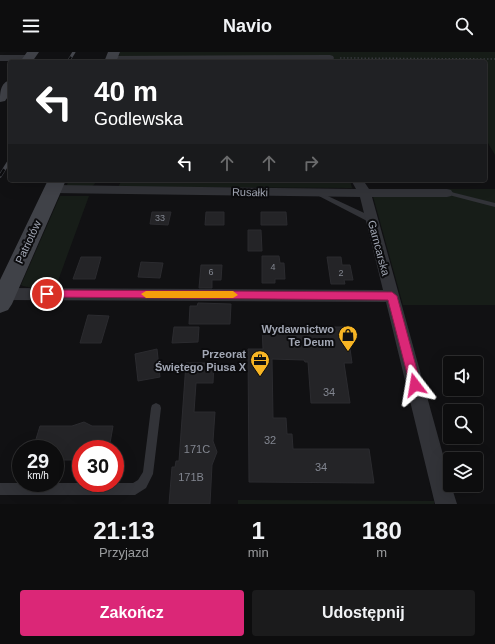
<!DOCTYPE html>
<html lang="pl">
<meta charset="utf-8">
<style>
:root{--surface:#0d0d0e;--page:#1b1b1c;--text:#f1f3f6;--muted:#9a9c9e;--line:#2d2d2e;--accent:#db2777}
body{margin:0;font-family:Helvetica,sans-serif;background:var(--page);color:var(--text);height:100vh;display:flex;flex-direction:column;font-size:15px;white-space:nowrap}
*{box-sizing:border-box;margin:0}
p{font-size:13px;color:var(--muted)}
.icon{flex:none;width:22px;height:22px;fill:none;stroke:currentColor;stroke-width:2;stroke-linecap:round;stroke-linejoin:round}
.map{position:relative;height:452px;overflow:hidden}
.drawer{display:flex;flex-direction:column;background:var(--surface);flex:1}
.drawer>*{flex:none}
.hud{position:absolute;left:8px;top:8px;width:479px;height:122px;border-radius:4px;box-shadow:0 4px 16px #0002,0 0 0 1px var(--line);background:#202124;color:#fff;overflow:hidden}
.fabs{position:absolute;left:443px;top:304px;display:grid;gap:8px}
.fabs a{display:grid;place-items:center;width:40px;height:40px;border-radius:4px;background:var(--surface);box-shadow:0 4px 16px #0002,0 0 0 1px var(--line);font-size:20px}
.speed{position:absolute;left:12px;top:388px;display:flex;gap:8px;font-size:20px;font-weight:700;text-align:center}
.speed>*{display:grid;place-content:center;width:52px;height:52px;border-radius:50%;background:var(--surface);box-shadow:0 4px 16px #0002,0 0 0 1px var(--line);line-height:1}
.speed small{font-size:10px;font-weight:400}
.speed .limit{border:6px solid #d22;background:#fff;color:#111}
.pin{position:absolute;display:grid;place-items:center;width:34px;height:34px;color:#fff;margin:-17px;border:2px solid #fff;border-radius:50%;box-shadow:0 1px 4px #0007}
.me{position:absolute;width:44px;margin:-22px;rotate:346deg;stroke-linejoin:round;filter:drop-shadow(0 0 3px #0008)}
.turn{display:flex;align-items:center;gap:14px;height:84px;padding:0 20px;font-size:18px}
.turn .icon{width:52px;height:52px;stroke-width:2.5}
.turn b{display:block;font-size:28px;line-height:34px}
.lanes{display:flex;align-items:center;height:38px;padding:0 20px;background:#0003;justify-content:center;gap:20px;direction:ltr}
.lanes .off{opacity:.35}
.eta{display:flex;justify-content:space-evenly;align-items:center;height:68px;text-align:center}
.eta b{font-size:24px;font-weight:600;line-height:28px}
.action{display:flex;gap:8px;margin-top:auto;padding:8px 20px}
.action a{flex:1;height:46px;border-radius:4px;background:var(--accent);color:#fff;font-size:16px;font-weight:600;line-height:46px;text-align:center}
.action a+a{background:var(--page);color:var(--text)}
header{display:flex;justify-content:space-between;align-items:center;height:52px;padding:0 20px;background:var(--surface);font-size:18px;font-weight:600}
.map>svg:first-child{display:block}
.green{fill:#171d18}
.building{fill:#242427;stroke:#2b2b2f}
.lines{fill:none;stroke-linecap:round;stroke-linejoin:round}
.path{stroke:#383a3f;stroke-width:1.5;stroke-dasharray:1.5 2;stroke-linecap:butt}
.lane{fill:#323338;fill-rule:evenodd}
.street{fill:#323338;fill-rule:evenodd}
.secondary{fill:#404248;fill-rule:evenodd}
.rail-far1-casing{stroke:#45474d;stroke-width:3}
.rail-casing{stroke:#45474d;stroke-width:3.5}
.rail-far1{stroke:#0c0c0e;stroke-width:2;stroke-dasharray:6;stroke-linecap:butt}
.rail{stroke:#0c0c0e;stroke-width:2.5;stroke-dasharray:8;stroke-linecap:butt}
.route{fill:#db2777;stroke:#8e194d}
.slow{fill:#f59e0b}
.labels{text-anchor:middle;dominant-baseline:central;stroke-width:4;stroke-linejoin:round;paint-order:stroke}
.number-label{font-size:9px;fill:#828690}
.street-label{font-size:11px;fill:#a2a7b4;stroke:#0c0c0e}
.poi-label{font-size:11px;font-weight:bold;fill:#a2a7b4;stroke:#0c0c0e;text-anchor:end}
.near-number-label{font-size:11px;fill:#828690}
</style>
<header><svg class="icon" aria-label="menu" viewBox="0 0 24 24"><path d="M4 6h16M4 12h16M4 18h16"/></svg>Navio<svg class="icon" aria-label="search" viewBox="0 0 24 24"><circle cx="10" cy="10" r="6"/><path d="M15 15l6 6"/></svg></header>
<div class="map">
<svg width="495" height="452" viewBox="0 0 495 452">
<rect width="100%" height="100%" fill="#111113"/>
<path class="green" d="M120,0H495V103L485,86V10L335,8H327V10H120L121,8L119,4Z
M69,128H98L91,136L66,135Z
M122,128H350L352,136L118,135Z
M371,137H495V253H403Z
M60,144H89L55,237H37L23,234L21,233Z
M238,448L434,449V452H238Z"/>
<path class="building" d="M152,160H171L168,173L150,172Z
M206,160H224V173H205Z
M261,160H286L287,173H261Z
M248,178H261L262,199H248Z
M262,204H279L280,211H284L285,227H275V231H262Z
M81,205H101L95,227H73Z
M327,205H341L342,213H350L353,228H344L345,232H331Z
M141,210L163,211L160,226L138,225Z
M201,213H222L221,228H212V236H199Z
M198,251L231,252L230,272H189L190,254H197Z
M88,263L109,264L101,291H80Z
M174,275H199L198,290L172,291Z
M262,275H347L352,311H344L350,351H311L308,310H305L304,308L272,307L273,366H286L287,382H292L293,397H369L374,431L249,430L248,297H263Z
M157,297L160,325L138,329L135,302Z
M186,311H214L213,331H196L194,360H215L213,389L217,400L212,413L210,452H169L172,415H175L176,409H179Z
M84,370L92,374H113L109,397H81V408H55L58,397H33L40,374H72Z"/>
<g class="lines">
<path class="path" d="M340,6L495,7"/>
<path class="lane" d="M317,139L375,166L376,168L372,170H369L315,142L314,141Z
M447,139L495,151V155L445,142L444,141Z
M156,351L160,353L161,356L153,422L146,436L135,443H0V431H133L138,428L143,420L151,356L152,353Z"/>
<path class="street" d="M0,3H29L33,6L29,9H0Z
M330,3L333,4L334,6L333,8L111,10L107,7L111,4Z
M351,128H363L369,137H447L451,138L453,141L451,144L447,145H372L450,428V433H451L457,452H435L386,250L5,248L0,246V238L5,236L383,238L360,145L53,141L49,140L47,137L49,134L53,133L356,137Z"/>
<path class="secondary" d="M27,0H39L32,10H20Z
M108,0H120L116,10H104Z
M10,28V42L5,49L0,50C0,41 0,31 10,28Z
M48,128H66L12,252L8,258L0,261V228Z"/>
<defs>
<path id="rail-far1" d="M68,10L74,0"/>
<path id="rail" d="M0,124L10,108"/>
</defs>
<use href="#rail-far1" class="rail-far1-casing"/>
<use href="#rail" class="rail-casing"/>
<use href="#rail-far1" class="rail-far1"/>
<use href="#rail" class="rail"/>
</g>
<path class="route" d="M47,238L392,240L397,244L421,333L419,337L415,338L411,337L410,333L388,248L47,245L43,242Z"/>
<path class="slow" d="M146,239H233L238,243L233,246H146L141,242Z"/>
<defs>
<symbol id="shop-pin" viewBox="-11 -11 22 30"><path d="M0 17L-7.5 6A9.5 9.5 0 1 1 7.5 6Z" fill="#f7b524" stroke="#0c0c0e"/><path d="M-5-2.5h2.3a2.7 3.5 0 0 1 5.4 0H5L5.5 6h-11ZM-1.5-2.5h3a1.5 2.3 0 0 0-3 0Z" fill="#111"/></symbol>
<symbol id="office-pin" viewBox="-11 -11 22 30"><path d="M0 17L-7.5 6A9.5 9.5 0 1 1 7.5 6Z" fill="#f7b524" stroke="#0c0c0e"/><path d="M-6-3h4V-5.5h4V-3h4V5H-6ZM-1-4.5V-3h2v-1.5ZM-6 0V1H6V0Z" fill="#111"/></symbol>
</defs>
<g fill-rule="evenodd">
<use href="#shop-pin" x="337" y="272" width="22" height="30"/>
<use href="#office-pin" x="249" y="297" width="22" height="30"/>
</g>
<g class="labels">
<g class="number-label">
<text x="160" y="166">33</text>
<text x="273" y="215">4</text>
<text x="211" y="220">6</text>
<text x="341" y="221">2</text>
</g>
<g class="street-label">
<text transform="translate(250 140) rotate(1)">Rusałki</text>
<text transform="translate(28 190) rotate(-65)">Patriotów</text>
<text transform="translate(379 196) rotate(75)">Garncarska</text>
</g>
<g class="poi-label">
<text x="334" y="277">Wydawnictwo<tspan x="334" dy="13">Te Deum</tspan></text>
<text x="246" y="302">Przeorat<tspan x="246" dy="13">Świętego Piusa X</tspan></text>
</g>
<g class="near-number-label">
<text x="329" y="340">34</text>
<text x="270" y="388">32</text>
<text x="197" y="397">171C</text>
<text x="321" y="415">34</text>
<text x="191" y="425">171B</text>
</g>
</g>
</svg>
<div class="fabs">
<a><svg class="icon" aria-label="sound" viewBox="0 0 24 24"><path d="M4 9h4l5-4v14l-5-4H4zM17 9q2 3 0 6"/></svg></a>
<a><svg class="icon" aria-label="search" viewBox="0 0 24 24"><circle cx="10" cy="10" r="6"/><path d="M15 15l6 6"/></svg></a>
<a><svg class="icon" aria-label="layers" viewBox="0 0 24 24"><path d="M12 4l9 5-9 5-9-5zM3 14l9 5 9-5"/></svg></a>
</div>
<div class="speed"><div>29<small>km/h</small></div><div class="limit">30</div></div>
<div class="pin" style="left:47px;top:242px;background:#d93025"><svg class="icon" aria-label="arrive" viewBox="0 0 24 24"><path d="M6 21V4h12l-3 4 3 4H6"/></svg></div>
<svg class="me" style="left:415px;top:333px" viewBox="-20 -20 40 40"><path d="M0-17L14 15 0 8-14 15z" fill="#db2777" stroke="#fff" stroke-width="4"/></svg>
<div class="hud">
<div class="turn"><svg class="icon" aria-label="left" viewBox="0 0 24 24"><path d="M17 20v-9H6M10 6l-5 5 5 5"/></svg><div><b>40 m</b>Godlewska</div></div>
<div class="lanes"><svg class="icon" aria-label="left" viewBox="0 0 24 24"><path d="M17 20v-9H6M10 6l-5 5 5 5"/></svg><svg class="icon off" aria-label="ahead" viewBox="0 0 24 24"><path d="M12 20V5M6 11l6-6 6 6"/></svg><svg class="icon off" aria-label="ahead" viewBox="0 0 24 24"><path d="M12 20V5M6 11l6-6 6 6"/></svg><svg class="icon off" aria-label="right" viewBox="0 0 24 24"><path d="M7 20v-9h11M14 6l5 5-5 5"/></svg></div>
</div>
</div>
<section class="drawer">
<div class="eta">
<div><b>21:13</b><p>Przyjazd</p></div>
<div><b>1</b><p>min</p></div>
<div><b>180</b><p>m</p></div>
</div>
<div class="action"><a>Zakończ</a><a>Udostępnij</a></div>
</section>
